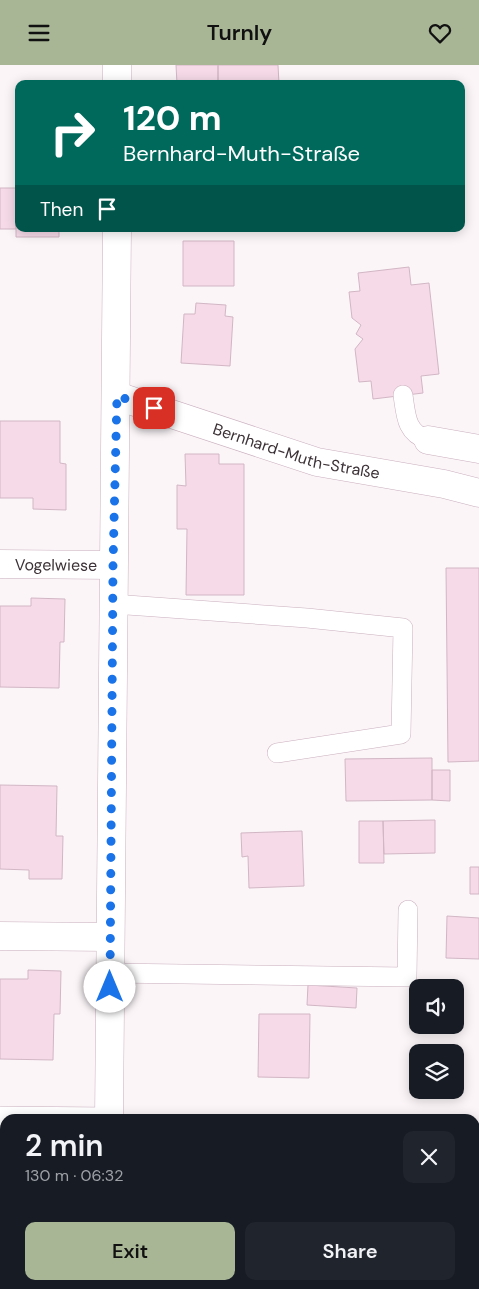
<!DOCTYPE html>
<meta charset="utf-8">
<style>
:root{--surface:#171b24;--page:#20242c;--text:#f1f3f6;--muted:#9ea1a6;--accent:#a8b695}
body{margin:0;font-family:"DM Sans",sans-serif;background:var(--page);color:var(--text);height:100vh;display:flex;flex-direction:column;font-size:19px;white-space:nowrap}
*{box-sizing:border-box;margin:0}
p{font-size:16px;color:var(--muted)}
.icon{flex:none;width:28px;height:28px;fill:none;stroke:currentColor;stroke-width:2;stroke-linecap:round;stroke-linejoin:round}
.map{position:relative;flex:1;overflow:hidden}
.sheet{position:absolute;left:0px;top:1049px;width:480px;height:176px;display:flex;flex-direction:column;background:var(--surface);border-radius:15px 15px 0 0;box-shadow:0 2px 12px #0003}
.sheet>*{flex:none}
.guide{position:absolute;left:15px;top:15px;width:450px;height:152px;border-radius:10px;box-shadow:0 2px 12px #0003;background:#00695c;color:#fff;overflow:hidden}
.buttons{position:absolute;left:409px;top:914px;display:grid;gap:10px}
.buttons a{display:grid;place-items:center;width:55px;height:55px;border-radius:10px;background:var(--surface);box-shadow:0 2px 12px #0003;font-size:25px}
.pin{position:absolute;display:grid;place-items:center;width:42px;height:42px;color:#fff;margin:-21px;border-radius:10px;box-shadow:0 2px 8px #0006}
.me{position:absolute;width:55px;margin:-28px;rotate:0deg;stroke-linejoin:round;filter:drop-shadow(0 0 4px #0008)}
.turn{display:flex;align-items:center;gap:18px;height:105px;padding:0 25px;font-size:22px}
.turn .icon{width:65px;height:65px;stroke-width:2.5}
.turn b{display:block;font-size:35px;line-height:42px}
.then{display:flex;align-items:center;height:48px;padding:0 25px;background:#0003;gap:10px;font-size:19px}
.round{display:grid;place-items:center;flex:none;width:52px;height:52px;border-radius:10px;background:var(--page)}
.summary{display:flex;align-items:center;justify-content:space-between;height:85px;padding:0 25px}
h1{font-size:30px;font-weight:600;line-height:38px}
.button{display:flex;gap:10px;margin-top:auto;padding:10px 25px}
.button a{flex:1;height:58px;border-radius:10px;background:var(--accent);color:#111;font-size:20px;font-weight:600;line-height:58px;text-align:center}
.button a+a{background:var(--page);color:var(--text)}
header{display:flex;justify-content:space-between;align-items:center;height:65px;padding:0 25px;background:var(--accent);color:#111;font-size:22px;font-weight:600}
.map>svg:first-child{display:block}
.building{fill:#f6dae8;stroke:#d2b6c4}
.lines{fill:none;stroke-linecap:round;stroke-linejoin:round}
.lane-casing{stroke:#caafbd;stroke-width:20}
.street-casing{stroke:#caafbd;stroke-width:29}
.lane{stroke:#fff;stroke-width:19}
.street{stroke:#fff;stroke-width:28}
.route{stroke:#1a73e8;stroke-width:9;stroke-dasharray:0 16.2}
.labels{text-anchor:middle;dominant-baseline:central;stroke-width:5;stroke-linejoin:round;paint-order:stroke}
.street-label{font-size:16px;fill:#3c3136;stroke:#fff}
</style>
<header><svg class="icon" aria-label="menu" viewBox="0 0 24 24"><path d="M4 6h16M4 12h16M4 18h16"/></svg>Turnly<svg class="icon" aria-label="heart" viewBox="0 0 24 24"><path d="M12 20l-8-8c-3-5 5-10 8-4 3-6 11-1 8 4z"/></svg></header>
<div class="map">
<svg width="479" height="1224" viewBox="0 0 479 1224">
<rect width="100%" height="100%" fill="#fbf5f8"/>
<path class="building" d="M176,0H218V19H177Z
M218,0H278L279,19H218Z
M16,117H19V164H59V172H16Z
M0,123H16V164H0Z
M183,176H234V221H183Z
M409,202L411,220L429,218L439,309L421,311L423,328L373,334L371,316L359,317L355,284L363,274L356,269L361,260L352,253L349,227L360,226L358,208Z
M196,238L226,240L225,251L233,252L230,301L181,298L184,249H195Z
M0,356H60V398L66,399V445L33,444V433H0Z
M185,389H219V399H244V530H186L187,464H177V420L186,421Z
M446,503H479V696L448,697Z
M31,533L65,534L64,577H60L59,623L0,622V541H31Z
M432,693V735L346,736L345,694Z
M432,705H450V736L432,735Z
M0,720L57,721L56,771H63L62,814H29V805L0,804Z
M435,755V788L384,789L383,756Z
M359,756H383L384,798H359Z
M302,766L304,821L249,823L248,791L242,792L241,768Z
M470,802H479V829H470Z
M447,851L479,853V894L446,893Z
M28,905L61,906L60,949H54L53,995L0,994V914H28Z
M308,920L357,923L356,943L307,940Z
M259,949H310L309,1013L258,1012Z
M0,1206H5V1220H54V1224H0Z"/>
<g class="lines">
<defs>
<path id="lane" d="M403,330C406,351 406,368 428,375
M113,539L307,553L403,563L401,669L277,688
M110,908L407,912L408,845
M0,1051L109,1052"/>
<g id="street">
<path d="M117,19V0"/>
<path id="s1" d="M117,331L317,397L444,419L479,428"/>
<path d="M428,375L479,384"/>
<path id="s2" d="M0,499L113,500"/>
<path d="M0,871L110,872"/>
<path d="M109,1054L117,164"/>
<path d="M108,1224V1220"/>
</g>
</defs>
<use href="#lane" class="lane-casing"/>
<use href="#street" class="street-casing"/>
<use href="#lane" class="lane"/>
<use href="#street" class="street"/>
</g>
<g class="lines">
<path class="route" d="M110,922L113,500L117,331L154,343"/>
</g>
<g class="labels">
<g class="street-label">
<text stroke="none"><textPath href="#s1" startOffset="188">Bernhard-Muth-Straße</textPath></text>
<text stroke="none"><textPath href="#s2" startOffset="56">Vogelwiese</textPath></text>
</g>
</g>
</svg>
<div class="buttons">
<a><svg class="icon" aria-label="sound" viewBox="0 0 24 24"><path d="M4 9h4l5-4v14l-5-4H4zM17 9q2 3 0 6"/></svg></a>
<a><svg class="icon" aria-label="layers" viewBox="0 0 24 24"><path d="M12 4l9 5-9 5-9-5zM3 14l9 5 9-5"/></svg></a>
</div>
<div class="pin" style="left:154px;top:343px;background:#d93025"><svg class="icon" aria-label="arrive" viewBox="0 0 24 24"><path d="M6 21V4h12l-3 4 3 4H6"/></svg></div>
<svg class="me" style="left:110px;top:922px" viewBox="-20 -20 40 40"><circle r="19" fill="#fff"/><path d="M0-13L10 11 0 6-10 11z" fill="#1a73e8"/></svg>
<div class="guide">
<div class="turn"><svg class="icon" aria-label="right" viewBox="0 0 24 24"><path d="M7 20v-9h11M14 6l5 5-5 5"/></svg><div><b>120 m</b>Bernhard-Muth-Straße</div></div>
<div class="then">Then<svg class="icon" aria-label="arrive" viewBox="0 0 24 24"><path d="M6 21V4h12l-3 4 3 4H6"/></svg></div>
</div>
<section class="sheet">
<div class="summary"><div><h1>2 min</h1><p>130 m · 06:32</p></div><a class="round"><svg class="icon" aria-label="close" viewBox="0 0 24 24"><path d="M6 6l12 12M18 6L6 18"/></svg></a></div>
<div class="button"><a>Exit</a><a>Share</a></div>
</section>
</div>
